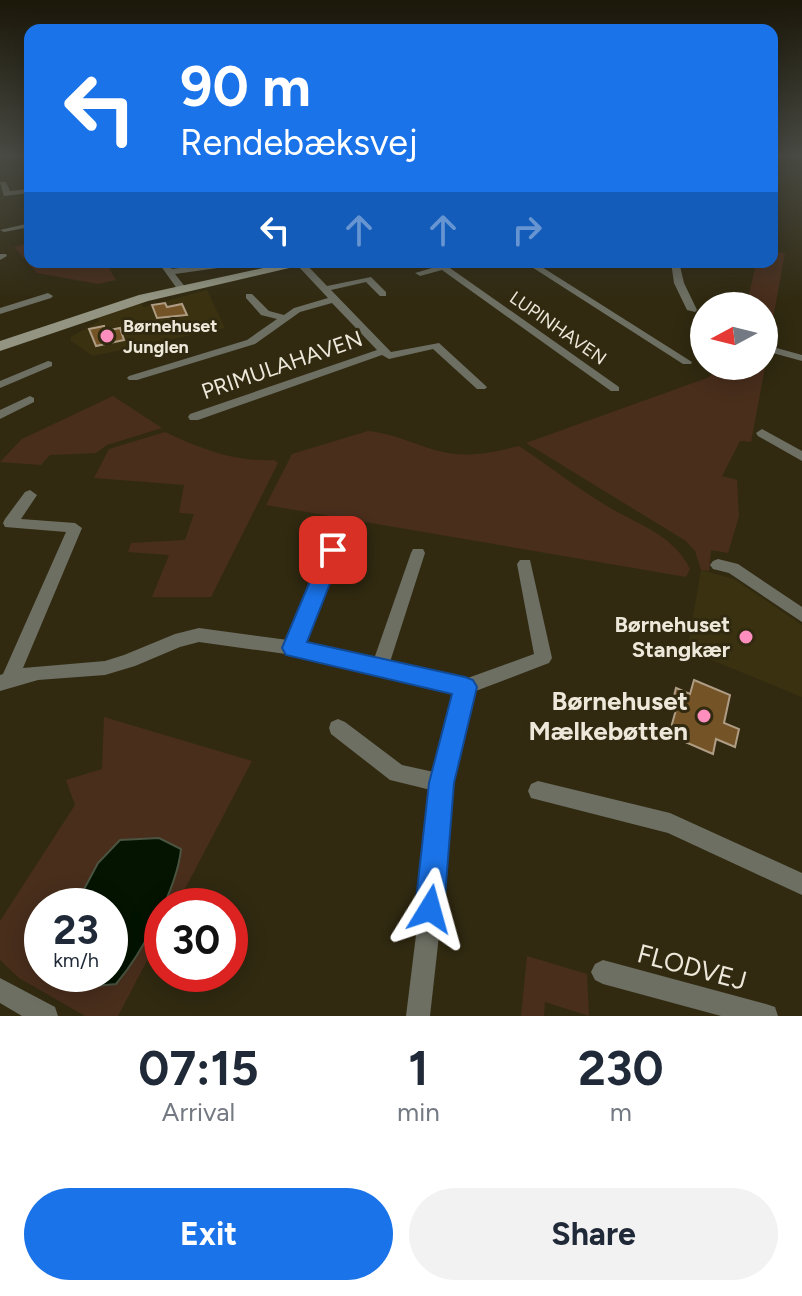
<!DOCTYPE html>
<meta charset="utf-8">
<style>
:root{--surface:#fff;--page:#f2f2f3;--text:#1f2937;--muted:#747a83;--accent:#1a73e8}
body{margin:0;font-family:Figtree,sans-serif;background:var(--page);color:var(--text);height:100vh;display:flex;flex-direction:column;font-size:30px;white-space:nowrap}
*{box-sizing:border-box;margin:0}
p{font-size:26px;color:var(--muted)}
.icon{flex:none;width:44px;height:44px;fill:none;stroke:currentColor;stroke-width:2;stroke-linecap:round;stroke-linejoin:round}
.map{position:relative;height:1016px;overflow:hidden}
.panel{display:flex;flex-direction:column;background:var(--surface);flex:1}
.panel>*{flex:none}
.top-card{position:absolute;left:24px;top:24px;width:754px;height:244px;border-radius:16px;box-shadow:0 4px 20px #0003;background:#1a73e8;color:#fff;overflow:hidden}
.needle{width:52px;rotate:263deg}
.tools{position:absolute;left:690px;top:292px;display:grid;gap:16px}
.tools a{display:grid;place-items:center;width:88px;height:88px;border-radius:50%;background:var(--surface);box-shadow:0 4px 20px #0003;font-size:40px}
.speed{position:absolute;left:24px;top:888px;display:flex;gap:16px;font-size:40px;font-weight:700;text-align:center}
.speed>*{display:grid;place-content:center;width:104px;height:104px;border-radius:50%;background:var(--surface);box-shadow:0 4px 20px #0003;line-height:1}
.speed small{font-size:20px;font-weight:400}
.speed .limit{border:12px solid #d22;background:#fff;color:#111}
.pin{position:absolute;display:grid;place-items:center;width:68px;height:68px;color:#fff;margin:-34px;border-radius:16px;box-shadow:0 4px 12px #0006}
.me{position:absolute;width:88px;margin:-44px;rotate:8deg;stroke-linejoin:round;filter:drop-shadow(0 0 6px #0008)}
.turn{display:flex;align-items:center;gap:28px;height:168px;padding:0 24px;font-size:36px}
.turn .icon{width:104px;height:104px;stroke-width:2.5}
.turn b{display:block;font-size:56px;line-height:68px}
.lanes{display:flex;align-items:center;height:76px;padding:0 24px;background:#0003;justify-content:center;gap:40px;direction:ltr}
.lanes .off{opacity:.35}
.eta{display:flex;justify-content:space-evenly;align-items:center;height:136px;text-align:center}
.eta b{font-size:48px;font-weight:700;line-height:56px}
.action{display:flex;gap:16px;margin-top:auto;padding:16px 24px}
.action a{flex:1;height:92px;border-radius:48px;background:var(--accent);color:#fff;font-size:32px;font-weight:700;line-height:92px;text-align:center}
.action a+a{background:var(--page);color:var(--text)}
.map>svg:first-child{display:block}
.built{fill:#3a3110}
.green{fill:#492e1c;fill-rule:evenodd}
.water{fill:#041400;stroke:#4a5441;stroke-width:2}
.building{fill:#745426;stroke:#ae9c84;stroke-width:2}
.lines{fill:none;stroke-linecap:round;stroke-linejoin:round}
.street{fill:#6d6f63;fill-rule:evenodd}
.secondary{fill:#939582;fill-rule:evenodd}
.route{fill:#1a73e8;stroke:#114b97;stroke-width:2}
.poi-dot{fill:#fe8ebd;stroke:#312a11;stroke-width:3}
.labels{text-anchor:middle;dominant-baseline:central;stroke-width:6;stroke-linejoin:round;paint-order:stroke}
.far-poi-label{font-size:18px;font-weight:bold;fill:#ede8da;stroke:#312a11;text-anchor:start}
.far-street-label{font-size:18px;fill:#ede8da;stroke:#312a11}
.street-label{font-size:22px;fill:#ede8da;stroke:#312a11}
.poi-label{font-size:22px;font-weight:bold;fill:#ede8da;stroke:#312a11;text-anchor:end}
.near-poi-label{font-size:26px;font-weight:bold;fill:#ede8da;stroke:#312a11;text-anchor:end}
.near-street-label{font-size:26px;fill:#ede8da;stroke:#312a11}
</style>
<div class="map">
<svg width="802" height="1016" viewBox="0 0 802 1016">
<rect width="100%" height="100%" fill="#312a11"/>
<path class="built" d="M207,290L225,328L93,356L71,341V337L99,321L97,318L140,304L144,307Z
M701,570L734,579L802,625V697L687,650Z"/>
<path class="green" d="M30,243V262H105L116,280L98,284L37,273L14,247Z
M772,251L785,253L768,346L764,345V306H746L755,269L761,262H772Z
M764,351H768L751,442L740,441L722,476L737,480L739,516L728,553L711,550L709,571L701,570L695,551L686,541L526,443L707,378L725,366H764Z
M113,396L162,428L107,445L96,453L50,455L41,465L0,462L22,439Z
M368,431C399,434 429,452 456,454C478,456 498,451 519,446C549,466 577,488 607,506C638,525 673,534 690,569L686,577L266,505L292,454Z
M165,432C201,449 234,462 274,460L278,463L211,597H152L169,555L128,552L131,543L185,540L194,514L179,513L184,485L94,478L109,449Z
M104,717L252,761L176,906H162V932L118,1016H85L19,978L0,960V921L75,805L66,780L102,769ZM42,906H110V974H42Z
M527,956L587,974L589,1016L545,1002L544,1016H521Z"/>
<path class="water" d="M159,838L181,849C177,889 142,953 116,984L96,986L79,974H110V906H75L98,863L120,840Z"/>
<path class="building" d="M165,303L167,307L182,304L187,315L157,318L152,305Z
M104,326L105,331L120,328L124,340L96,346L89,329Z
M694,680L730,695L724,723L739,729L735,747L716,739L713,754L669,735L677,706L672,704L676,688L690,694Z"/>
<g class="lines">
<path class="street" d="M23,157H30V163Z
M0,182H6L10,191L30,189V193L4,196Z
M30,223V227L4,232L0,230Z
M0,254H6L7,256L0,260Z
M158,262H167L172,269L220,262H243L239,265L175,274L186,288L181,291L178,290Z
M298,262H304L327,286L371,277L386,292V296H380L366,282L331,290L391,352L439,343L487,387L485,389H477L433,349L389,359L382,355L198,420H190L188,417L190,414L377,350L332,303L300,312L255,344L137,380H129L127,378L129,376L247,340L277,319L261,315L246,298V294H252L269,311L284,315L294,308L328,298L298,266Z
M452,262H466L450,268L619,387V391H611L442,270L420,276L415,273Z
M524,262H534L692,362L691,364H683Z
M671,262H679L684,283L697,310L695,312L687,310L674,283Z
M48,293L53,296L51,298L0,314V308Z
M773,347L802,355V361L769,352V348Z
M48,361L52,362V366L0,388V381Z
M30,396L34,398V402L0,419V410Z
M762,429L802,451V461L758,436L756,433Z
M30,490L37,495L21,519L75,523L82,528L23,668L105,661L124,655L175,634L199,628L288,640L326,550L328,546H338L340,550L303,643L374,659L411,553L413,549H423L425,553L390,662L465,679L534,654L517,564L520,560H530L552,658L549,663L473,692L451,783L449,846L430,1016H406L427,846L431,790L390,780L331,734L329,728L331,722L338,719L345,722L402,765L434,772L455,692L293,655L199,642L180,647L135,666L105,675L38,680L0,691V675L3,674L66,532L5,527L3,523L5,519L25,492Z
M718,559L738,564L802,607V622L729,573L713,569L710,565L713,561Z
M538,781L670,813L802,873V895L668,833L531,798L528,791L531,784Z
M603,960L766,1004L775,1007L778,1016H721L603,984L595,980L591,972L595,964Z
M0,978L55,1007L58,1016H22L0,1003Z"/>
<path class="secondary" d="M291,262H315L148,301L0,351V341L139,295Z"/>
</g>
<linearGradient id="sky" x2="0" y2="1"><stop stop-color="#1b1709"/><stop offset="0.52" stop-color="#484a43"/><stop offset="1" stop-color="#484a43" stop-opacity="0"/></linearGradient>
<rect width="802" height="300" fill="url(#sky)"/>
<path class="route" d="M333,543L343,550L307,642L465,677L473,680L477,687L454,783L444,909L440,919L430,923L420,919L415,909L429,783L452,694L286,655L282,648L323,550Z"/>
<g class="poi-dot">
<circle cx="107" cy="336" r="8"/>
<circle cx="746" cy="637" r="8"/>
<circle cx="704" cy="716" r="8"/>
</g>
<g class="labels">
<g class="far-poi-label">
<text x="123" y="326">Børnehuset<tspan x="123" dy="21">Junglen</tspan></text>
</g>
<g class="far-street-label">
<text transform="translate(558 328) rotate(35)">LUPINHAVEN</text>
</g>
<g class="street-label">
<text transform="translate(282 365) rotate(-19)">PRIMULAHAVEN</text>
</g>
<g class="poi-label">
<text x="730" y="624">Børnehuset<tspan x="730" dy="25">Stangkær</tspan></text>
</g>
<g class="near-poi-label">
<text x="688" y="701">Børnehuset<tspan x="688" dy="30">Mælkebøtten</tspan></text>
</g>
<g class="near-street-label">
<text transform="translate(692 967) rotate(15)">FLODVEJ</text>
</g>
</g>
</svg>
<div class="tools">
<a><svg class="needle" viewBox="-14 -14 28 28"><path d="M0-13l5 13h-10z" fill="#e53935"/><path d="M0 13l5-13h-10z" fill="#747a83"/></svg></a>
</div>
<div class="speed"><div>23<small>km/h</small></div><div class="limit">30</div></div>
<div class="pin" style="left:333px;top:550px;background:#d93025"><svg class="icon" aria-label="arrive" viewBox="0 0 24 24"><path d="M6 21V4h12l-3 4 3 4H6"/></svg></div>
<svg class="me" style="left:430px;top:909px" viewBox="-20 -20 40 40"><path d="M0-17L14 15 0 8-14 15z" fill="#1a73e8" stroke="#fff" stroke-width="4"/></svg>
<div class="top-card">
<div class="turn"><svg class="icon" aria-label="left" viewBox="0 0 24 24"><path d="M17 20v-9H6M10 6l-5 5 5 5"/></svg><div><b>90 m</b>Rendebæksvej</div></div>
<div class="lanes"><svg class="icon" aria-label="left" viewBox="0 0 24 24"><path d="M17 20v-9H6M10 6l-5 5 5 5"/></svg><svg class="icon off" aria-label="ahead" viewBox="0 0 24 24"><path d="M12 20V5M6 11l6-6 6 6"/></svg><svg class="icon off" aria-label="ahead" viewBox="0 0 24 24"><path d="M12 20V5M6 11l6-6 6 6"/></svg><svg class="icon off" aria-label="right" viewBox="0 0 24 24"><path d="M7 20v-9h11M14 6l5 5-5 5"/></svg></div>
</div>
</div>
<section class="panel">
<div class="eta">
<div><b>07:15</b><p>Arrival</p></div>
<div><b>1</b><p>min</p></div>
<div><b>230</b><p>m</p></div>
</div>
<div class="action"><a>Exit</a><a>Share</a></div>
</section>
